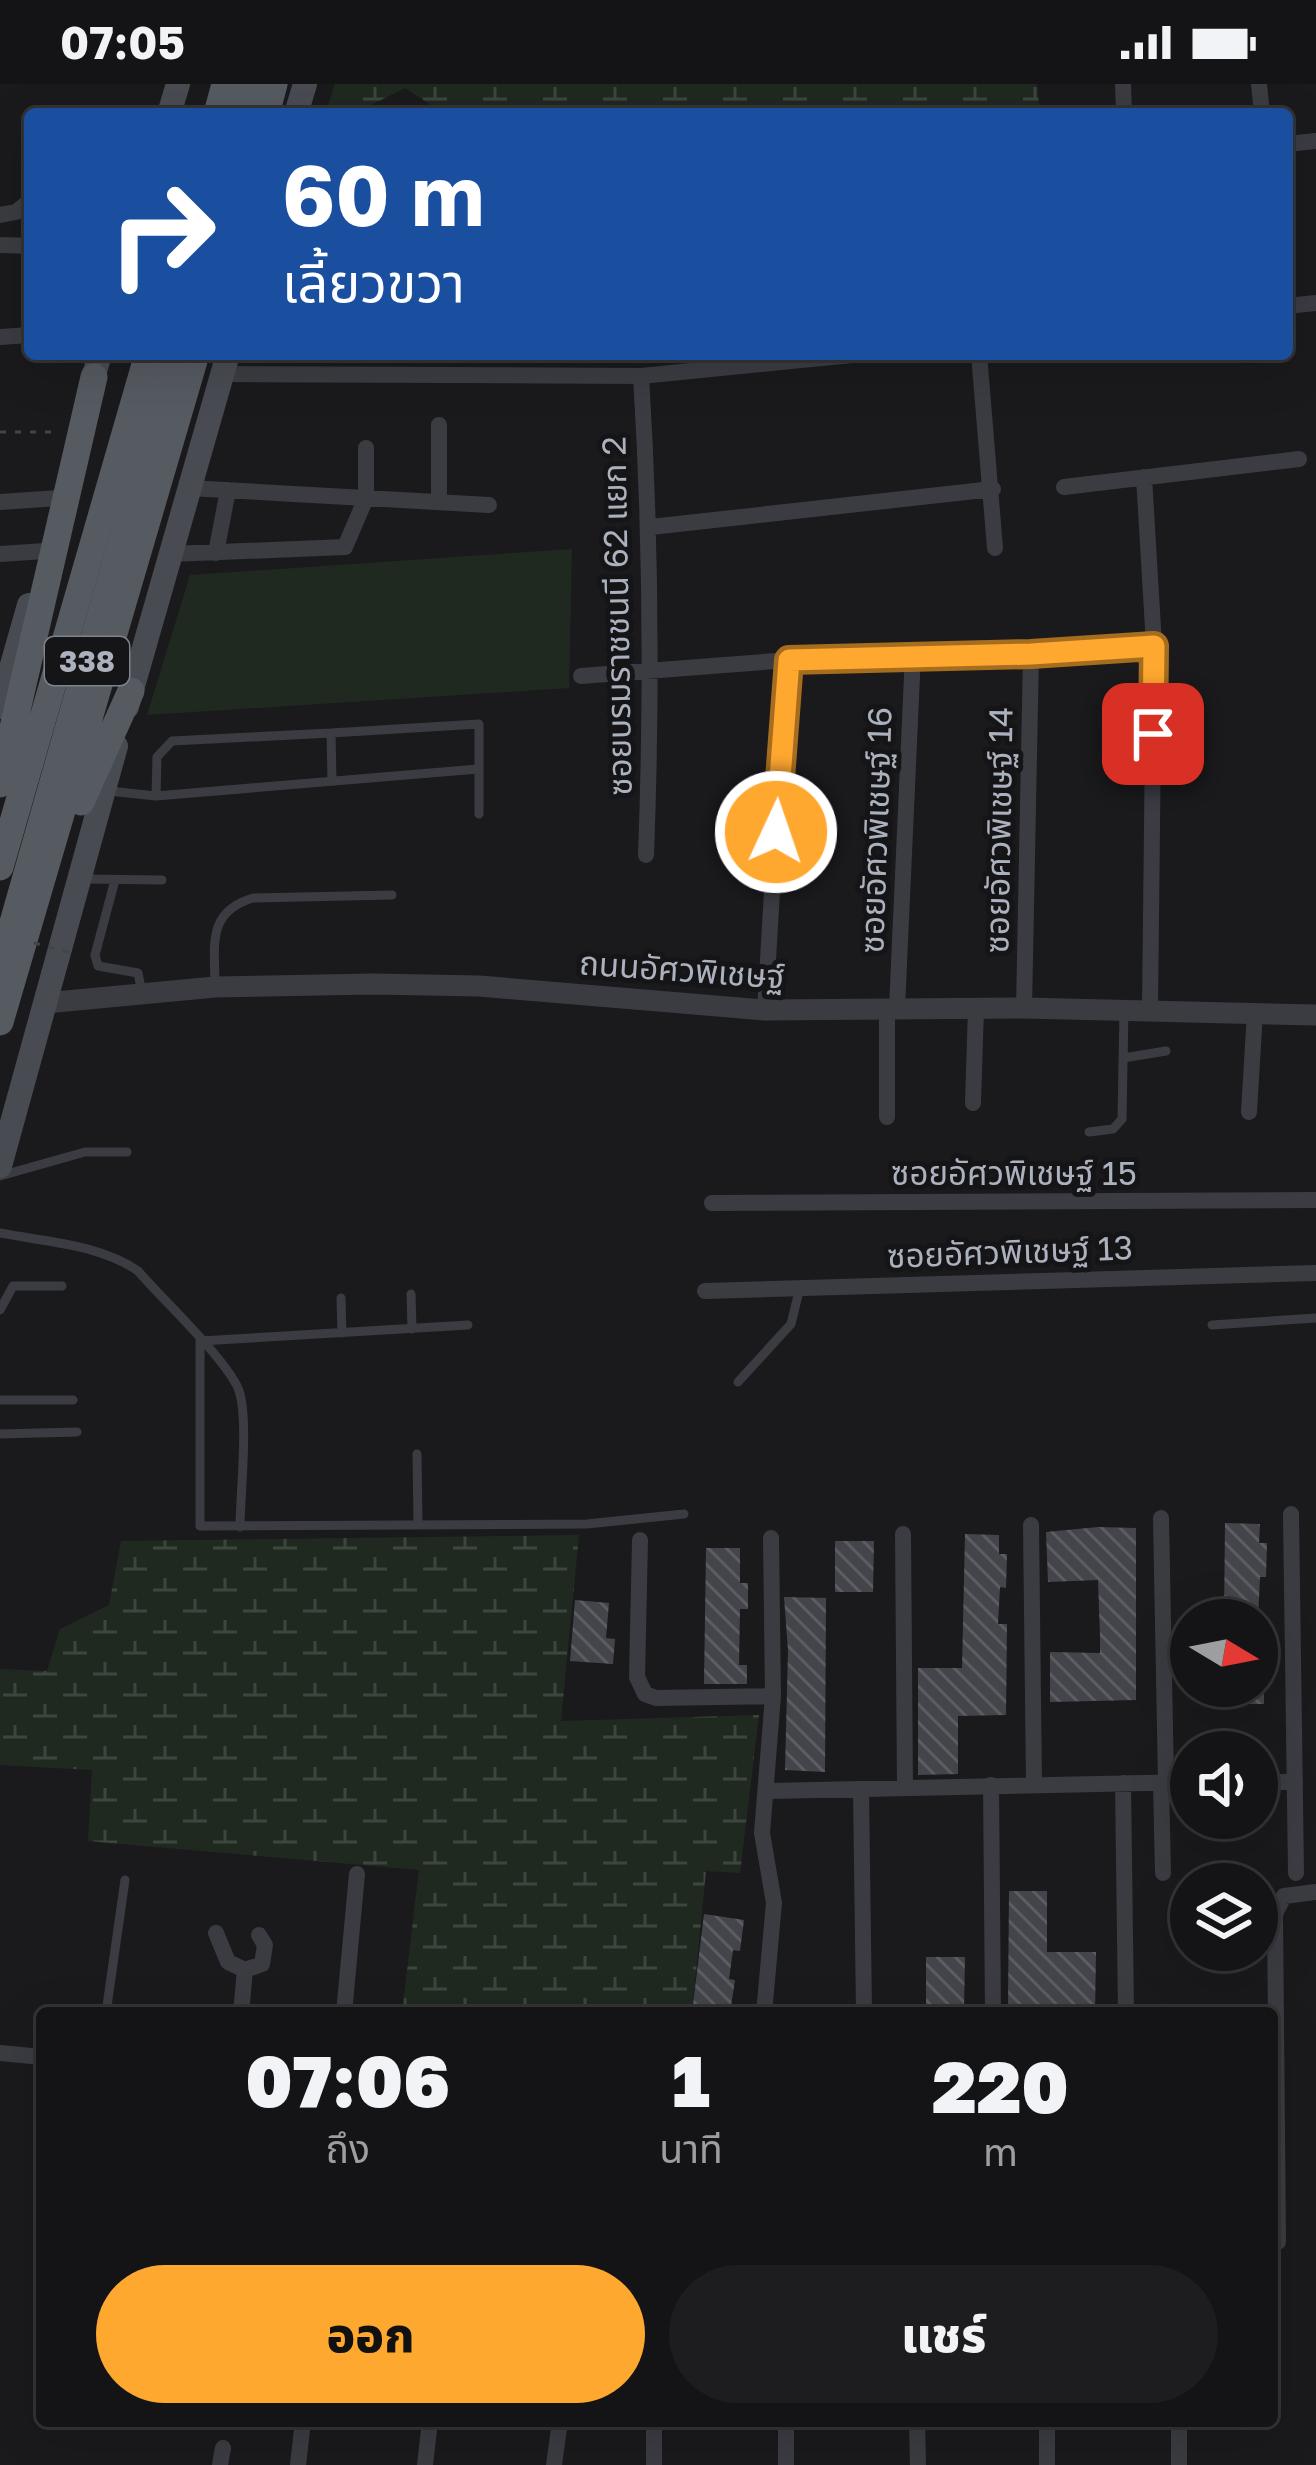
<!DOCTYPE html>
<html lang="th">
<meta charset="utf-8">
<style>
:root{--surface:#141416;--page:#1d1d1f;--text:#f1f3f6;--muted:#9d9ea1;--line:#333335;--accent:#ffa830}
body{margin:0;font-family:"Golos Text","Noto Sans Thai",sans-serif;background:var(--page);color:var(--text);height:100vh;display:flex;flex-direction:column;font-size:45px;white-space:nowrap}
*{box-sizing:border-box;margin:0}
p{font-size:39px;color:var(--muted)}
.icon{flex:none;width:66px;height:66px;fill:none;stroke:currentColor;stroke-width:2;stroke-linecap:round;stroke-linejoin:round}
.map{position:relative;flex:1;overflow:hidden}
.sheet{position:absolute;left:36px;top:1923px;width:1242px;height:420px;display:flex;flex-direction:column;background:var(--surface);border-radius:12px;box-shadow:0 12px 48px #0002,0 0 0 3px var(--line)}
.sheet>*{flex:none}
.hud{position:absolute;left:24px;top:24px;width:1269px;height:252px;border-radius:12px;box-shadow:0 12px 48px #0002,0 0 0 3px var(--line);background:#1a4fa0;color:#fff;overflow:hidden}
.needle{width:78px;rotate:100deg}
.tools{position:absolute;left:1170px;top:1515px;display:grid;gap:24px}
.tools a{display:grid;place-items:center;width:108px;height:108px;border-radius:50%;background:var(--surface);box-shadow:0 12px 48px #0002,0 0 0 3px var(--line);font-size:60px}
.pin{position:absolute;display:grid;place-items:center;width:102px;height:102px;color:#fff;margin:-51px;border-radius:24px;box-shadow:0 6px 18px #0006}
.me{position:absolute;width:132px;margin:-66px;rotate:3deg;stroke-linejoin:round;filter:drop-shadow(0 0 9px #0008)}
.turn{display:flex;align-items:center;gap:42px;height:252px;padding:0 60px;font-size:54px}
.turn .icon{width:156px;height:156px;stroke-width:2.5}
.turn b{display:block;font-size:84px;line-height:102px}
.eta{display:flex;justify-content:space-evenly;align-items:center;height:204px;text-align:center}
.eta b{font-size:72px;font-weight:800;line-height:84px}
.primary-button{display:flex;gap:24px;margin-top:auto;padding:24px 60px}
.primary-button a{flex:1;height:138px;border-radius:72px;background:var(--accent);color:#111;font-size:48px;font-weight:800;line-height:138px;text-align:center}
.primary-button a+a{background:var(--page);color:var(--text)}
.status{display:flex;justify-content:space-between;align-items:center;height:84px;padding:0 60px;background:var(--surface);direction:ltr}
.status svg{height:33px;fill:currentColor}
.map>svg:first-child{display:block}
.green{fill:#1f2920}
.wetland{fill:url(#wetland-marsh)}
.building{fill:url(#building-back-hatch)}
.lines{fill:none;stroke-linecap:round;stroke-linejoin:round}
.path{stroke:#414449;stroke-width:3;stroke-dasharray:6 9;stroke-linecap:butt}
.service{stroke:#3b3c42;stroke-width:9}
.minor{stroke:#3b3c42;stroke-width:16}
.tertiary{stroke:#3b3c42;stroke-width:21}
.secondary{stroke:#484c52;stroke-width:24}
.primary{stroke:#565a61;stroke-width:27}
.path-bridge{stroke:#414449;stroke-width:3;stroke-dasharray:6 9;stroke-linecap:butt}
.primary-bridge{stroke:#565a61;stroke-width:27}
.route-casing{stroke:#a66d1f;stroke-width:30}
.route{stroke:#ffa830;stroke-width:21}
.labels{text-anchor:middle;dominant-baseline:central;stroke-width:10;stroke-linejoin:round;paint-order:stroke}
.shield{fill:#151518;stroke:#7f838c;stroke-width:3}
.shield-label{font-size:30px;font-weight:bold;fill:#acb2bd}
.street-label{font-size:33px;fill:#acb2bd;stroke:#151518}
</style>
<div class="status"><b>07:05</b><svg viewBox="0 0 49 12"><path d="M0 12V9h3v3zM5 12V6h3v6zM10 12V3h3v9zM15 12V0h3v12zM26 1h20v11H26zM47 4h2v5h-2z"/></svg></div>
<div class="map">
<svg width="1316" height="2381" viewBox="0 0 1316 2381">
<defs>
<pattern id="wetland-marsh" width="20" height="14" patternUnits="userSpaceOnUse" patternTransform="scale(3)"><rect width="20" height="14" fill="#1f2920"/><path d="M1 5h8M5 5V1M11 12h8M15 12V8" fill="none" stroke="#3d463e"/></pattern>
<pattern id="building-back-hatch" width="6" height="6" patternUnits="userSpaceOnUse" patternTransform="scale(3)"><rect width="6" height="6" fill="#44454a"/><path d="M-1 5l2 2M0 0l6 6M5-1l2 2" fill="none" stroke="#5c5d62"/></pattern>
</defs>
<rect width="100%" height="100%" fill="#1a1a1d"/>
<path class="green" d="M572,465L569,604L147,631L190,491Z"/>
<path class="wetland" d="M335,0H1037L1039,21L1003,30H445L405,4L369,22L366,30H325Z
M579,1451L561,1637L759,1631L740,1789L706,1787L692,1929H402L419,1786L88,1757L92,1686L0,1681V1585L47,1587L60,1545L109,1521L121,1457Z"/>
<path class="building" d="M1225,1439L1260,1440L1259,1459H1267L1266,1493H1260L1258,1536H1224Z
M1098,1443L1136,1444V1616L1050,1618V1568L1100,1569V1552L1098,1496L1048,1498L1046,1448Z
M965,1450L999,1451V1470H1007L1006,1504L1000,1503L998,1540H1007L1006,1631L958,1632V1690L918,1691V1584H962Z
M835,1457H874L873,1508H835Z
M706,1464H740V1499H748V1525H740L739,1581H747V1600H704Z
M784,1513L826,1514L825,1688L785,1686L788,1566Z
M575,1516L609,1519L606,1554L615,1555L613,1580L570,1577Z
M1225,1602H1264V1620H1225Z
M1009,1807H1047V1868H1096L1095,1929H1059V1921H1008Z
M704,1830L744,1836L740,1867L733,1866L729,1895L735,1896L730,1929H692Z
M926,1873H965L964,1926H926Z"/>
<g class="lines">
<path class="path" d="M0,348H58"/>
<path class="service" d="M331,649L479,640V730
M109,707L156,712L478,685
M156,712L157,673L172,657L331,649L332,697
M85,795L162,796
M115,796L95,871L98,882L138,889L142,909
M215,903C215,862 206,828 253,814L392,811
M1123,974L1166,967
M1089,1048L1113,1045L1122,1035L1124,925
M0,1092L85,1068H127
M0,1149C46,1158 99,1160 138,1187C164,1217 220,1269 237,1302C250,1326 240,1411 240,1443
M411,1210L412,1245
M341,1214L342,1249
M0,1226L13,1202H62
M468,1241L200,1257V1442L587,1440L684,1430
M1212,1241L1316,1234
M738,1298L791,1240L800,1203
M0,1316H73
M0,1350L77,1348
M417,1370L418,1438
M106,1929L125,1796"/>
<path class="minor" d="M1123,0L1124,30
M1259,0L1262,30
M1287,60L1316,57
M0,131L16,128L30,117
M0,161L30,162
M1287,222L1316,219
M0,253L30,251
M979,270L995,464
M222,290L641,292L862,270
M641,292C651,453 652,610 646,771
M439,341V418
M1144,393L1154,561L1150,925
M1064,403L1299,375
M189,404L489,421
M0,418L59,414
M651,443L993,405
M216,469L228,406
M0,470L45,467
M170,470L345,463L366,414V364
M581,592L789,576L1031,570L1154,561
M887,924V1033
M897,924L913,570
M1024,924L1031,570
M765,926L783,622L789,576
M973,1019L976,924
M1249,1028L1255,928
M712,1119L1316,1116
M705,1207L1316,1189
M1291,1430L1296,1789
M1161,1434L1166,1697
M1031,1441L1034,1699
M903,1450L905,1703
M640,1456L637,1593L645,1610L656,1614L773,1612
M1161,1698L1163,1789
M1257,1698H1295
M1123,1699L1126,1929
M991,1701L993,1929
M861,1705L864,1929
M768,1707L1191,1698
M216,1849L228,1878L245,1886L262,1880L265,1861L259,1851
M241,1929L245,1886
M344,1929L357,1790
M764,1929L774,1819L762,1749L773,1612L771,1454
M0,1969L42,1973
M1278,2158L1275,1830L1284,1812L1316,1808
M786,2337V2381
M917,2337L918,2381
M1047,2337V2381
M1179,2337V2381
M220,2381L223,2364
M298,2381L303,2337
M425,2381L430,2337
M554,2381L560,2337
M654,2381V2337"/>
<path class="tertiary" d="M45,919L215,903L374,900L479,902L765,926L1024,924L1316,931"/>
<path class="secondary" d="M169,30L178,0
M296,30L305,0
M89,309L100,270
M0,623L29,521
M127,623L228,270
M0,1082L116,662"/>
<path class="primary" d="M217,30L225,0
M243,30L252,0
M266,30L274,0
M0,700L94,293
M81,718L131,607
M0,783L148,270
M0,938L196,270"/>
<path class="path-bridge" d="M34,859L72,869"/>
<path class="primary-bridge" d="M0,884L175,270"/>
</g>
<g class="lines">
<defs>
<path id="route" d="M776,748L789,576L1031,570L1154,562L1153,650"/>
</defs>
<use href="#route" class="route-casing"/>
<use href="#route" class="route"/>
</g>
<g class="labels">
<rect class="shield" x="45" y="553" width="84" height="48" rx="9"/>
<g class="shield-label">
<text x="87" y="577">338</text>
</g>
<g class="street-label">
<text transform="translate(616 532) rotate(-91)">ซอยบรมราชชนนี 62 แยก 2</text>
<text transform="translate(875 746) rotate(-88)">ซอยอัศวพิเชษฐ์ 16</text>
<text transform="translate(998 746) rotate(-89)">ซอยอัศวพิเชษฐ์ 14</text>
<text transform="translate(682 885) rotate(4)">ถนนอัศวพิเชษฐ์</text>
<text x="1014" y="1088">ซอยอัศวพิเชษฐ์ 15</text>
<text transform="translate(1010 1167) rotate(-2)">ซอยอัศวพิเชษฐ์ 13</text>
</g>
</g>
</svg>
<div class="tools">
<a><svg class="needle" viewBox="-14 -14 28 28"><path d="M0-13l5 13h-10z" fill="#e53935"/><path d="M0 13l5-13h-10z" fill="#9d9ea1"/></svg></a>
<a><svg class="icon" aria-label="sound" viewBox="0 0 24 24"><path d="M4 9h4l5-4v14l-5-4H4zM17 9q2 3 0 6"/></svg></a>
<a><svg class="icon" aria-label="layers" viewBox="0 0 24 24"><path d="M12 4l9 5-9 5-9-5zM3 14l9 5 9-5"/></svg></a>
</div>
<div class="pin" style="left:1153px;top:650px;background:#d93025"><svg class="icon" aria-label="arrive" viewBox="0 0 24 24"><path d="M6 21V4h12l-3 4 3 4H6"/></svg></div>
<svg class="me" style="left:776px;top:748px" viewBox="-20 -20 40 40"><circle r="17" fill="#ffa830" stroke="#fff" stroke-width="3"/><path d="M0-11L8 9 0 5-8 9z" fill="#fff"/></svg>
<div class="hud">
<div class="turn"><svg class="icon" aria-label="right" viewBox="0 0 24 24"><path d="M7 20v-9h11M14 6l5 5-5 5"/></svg><div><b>60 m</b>เลี้ยวขวา</div></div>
</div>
<section class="sheet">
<div class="eta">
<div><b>07:06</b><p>ถึง</p></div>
<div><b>1</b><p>นาที</p></div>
<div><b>220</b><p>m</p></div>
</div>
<div class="primary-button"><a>ออก</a><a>แชร์</a></div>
</section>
</div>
